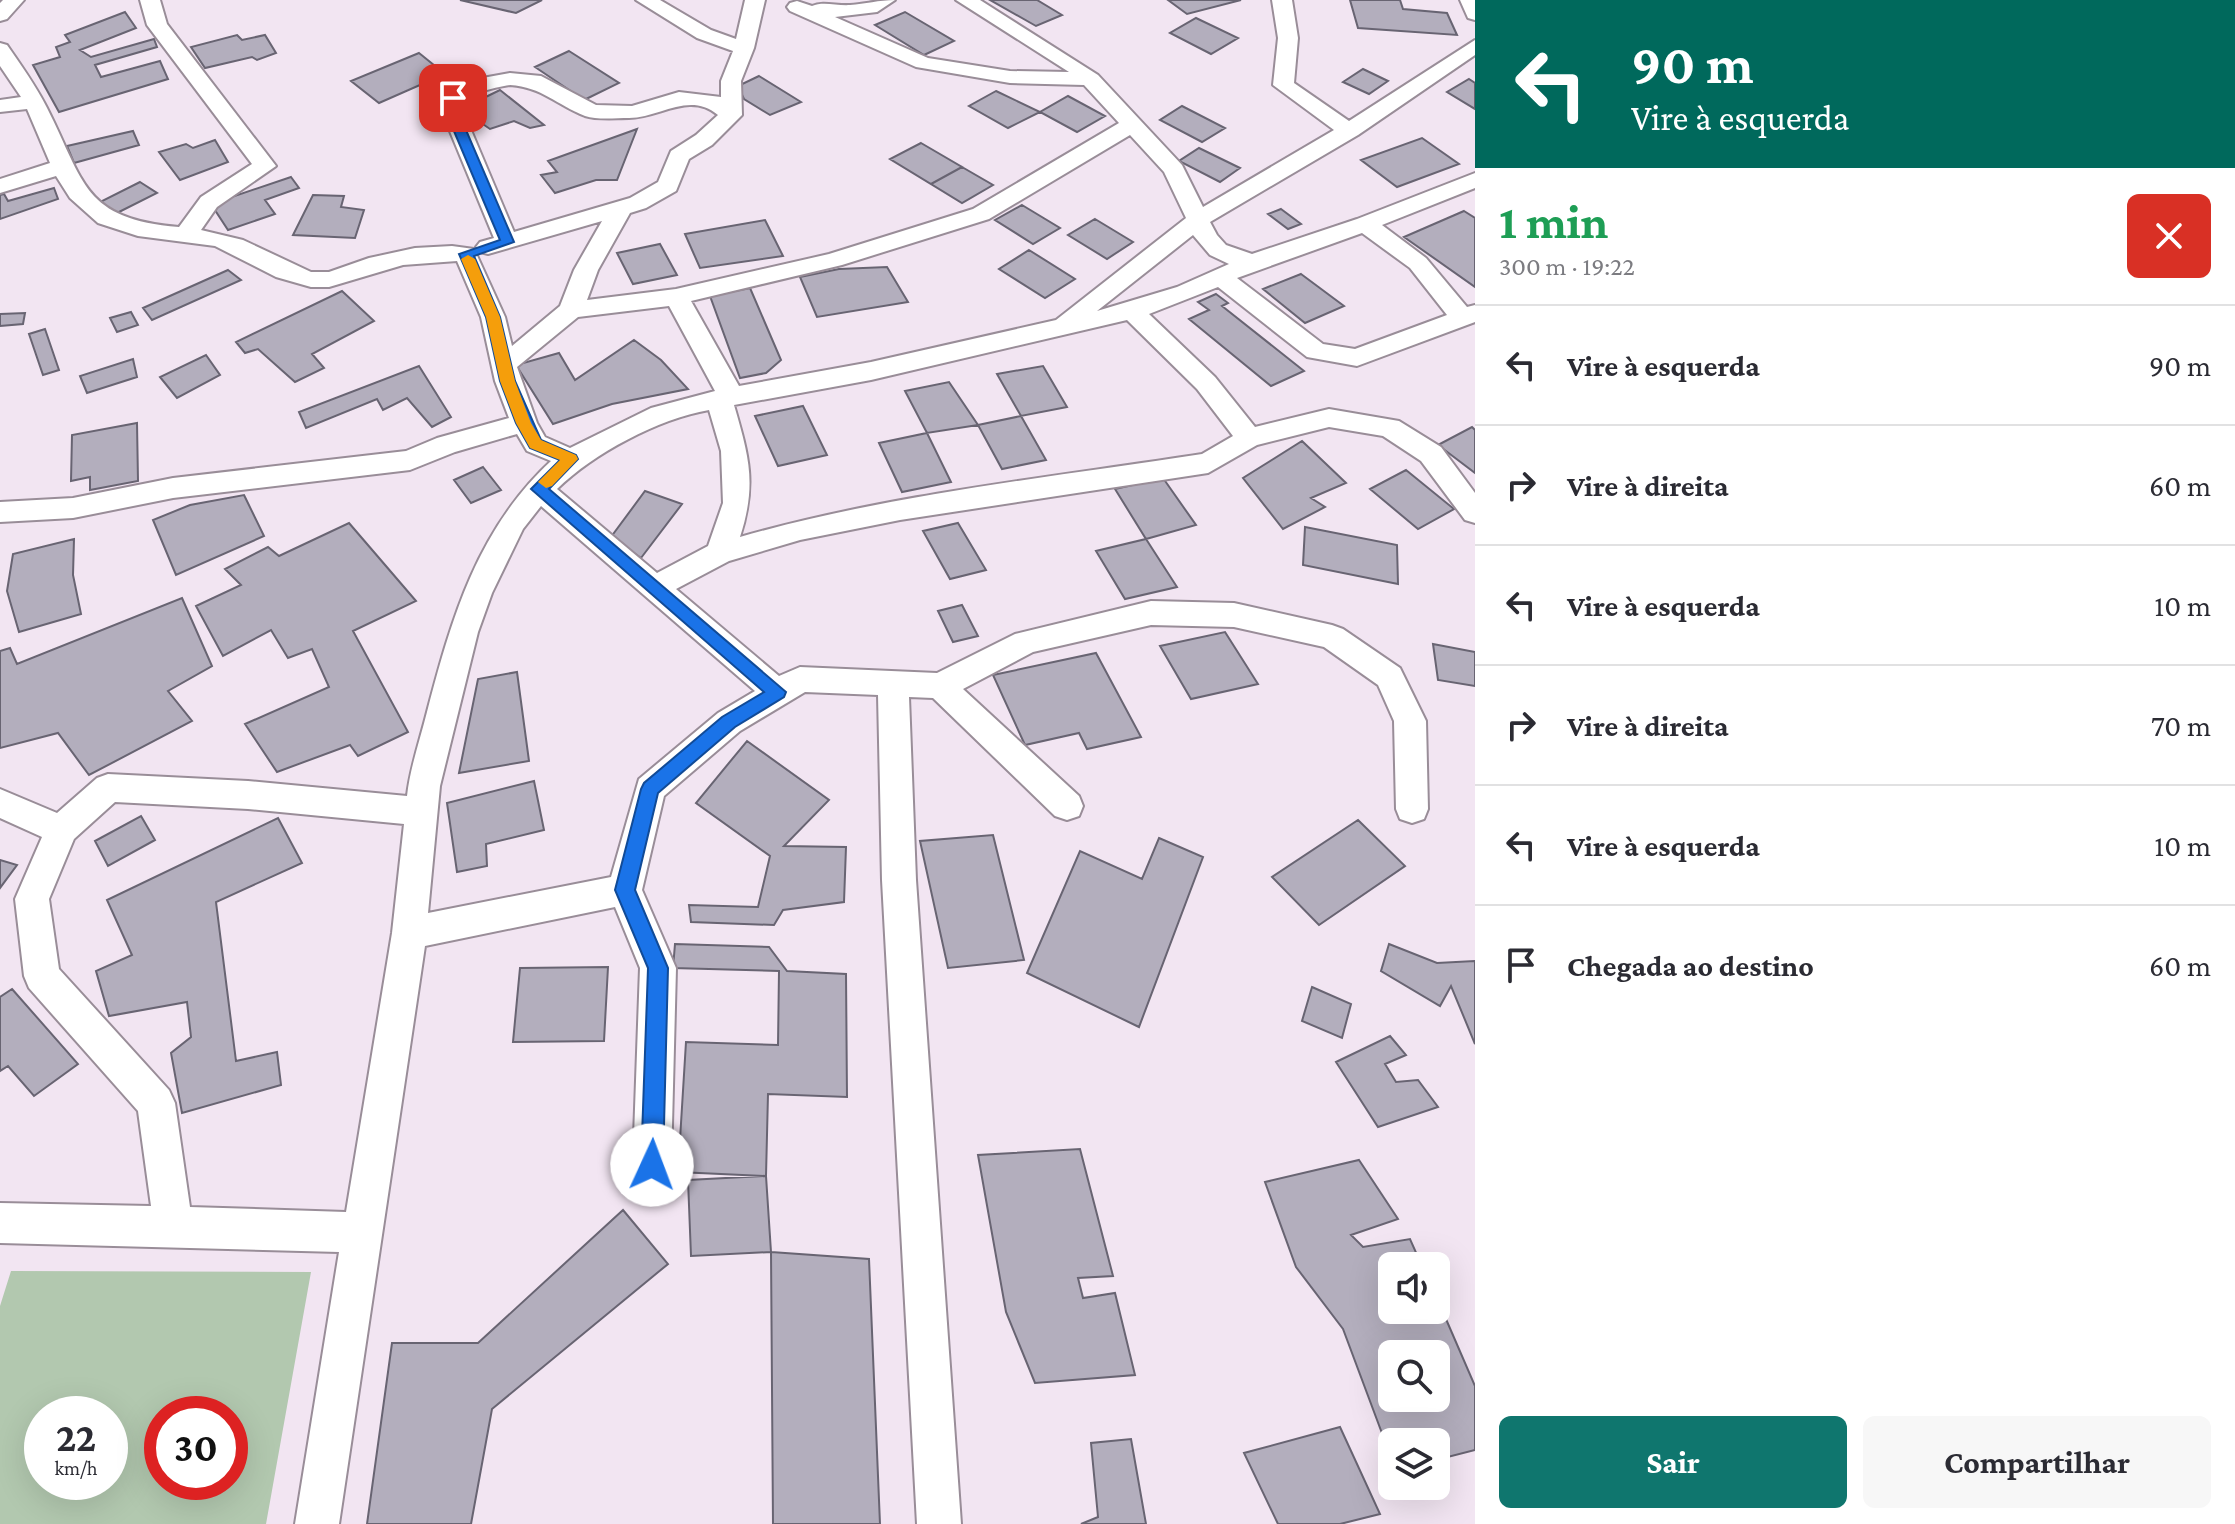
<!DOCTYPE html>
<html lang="pt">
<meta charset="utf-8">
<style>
:root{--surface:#fff;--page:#f7f7f7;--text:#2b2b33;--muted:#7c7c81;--line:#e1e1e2;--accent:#0f766e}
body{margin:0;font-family:"Crimson Pro",serif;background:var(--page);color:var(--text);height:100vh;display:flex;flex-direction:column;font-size:30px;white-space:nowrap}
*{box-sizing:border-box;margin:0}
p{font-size:26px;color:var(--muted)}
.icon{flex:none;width:44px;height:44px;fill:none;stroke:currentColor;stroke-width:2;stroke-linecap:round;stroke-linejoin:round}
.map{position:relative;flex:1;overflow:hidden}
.side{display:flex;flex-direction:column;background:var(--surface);width:760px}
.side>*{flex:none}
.hud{background:#00695c;color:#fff;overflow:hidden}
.buttons{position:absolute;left:1378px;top:1252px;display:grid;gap:16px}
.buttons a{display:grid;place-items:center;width:72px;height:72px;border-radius:12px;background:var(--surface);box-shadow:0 8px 32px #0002;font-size:40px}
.speed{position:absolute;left:24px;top:1396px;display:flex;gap:16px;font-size:40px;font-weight:700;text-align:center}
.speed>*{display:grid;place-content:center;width:104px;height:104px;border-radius:50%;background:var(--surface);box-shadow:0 8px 32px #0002;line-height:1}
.speed small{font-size:20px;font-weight:400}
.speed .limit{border:12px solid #d22;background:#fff;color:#111}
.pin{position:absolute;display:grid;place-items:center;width:68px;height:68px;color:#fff;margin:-34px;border-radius:16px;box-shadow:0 4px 12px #0006}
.me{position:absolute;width:88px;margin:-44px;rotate:2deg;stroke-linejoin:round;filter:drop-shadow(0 0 6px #0008)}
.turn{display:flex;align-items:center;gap:28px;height:168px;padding:0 24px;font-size:36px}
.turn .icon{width:104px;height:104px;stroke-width:2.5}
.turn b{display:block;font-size:56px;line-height:68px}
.round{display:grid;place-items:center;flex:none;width:84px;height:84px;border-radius:12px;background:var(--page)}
.head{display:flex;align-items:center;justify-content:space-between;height:136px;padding:0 24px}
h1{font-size:48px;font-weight:700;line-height:60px;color:#1e9e55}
.primary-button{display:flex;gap:16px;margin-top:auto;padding:16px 24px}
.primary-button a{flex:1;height:92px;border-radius:12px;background:var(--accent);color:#fff;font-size:32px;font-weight:700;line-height:92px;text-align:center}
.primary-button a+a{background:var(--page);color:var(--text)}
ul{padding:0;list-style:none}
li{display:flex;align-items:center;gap:24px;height:120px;padding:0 24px;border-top:2px solid var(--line)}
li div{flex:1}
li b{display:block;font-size:30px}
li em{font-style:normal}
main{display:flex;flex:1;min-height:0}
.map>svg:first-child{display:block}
.green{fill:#b2c8af;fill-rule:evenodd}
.building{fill:#b3aebd;stroke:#686472;stroke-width:2;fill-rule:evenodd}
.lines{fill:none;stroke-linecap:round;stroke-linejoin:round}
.minor-casing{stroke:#998d98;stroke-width:4}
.minor{fill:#fff;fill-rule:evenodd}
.route{fill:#1a73e8;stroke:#114b97;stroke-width:2}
.slow{fill:#f59e0b}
</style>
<main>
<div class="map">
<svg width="1475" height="1524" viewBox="0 0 1475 1524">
<rect width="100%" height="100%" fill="#f2e5f2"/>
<path class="green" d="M11,1271L311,1272L266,1524H0V1306ZM42,1414H110V1482H42ZM162,1414H230V1482H162Z"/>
<path class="building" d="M460,0H542L516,13Z
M990,0H1037L1062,15L1036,26Z
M1168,0H1241L1187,14Z
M1350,0H1400L1403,9L1447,13L1457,35L1358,28Z
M125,12L136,28L80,50L91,57L154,39L157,47L95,65L101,77L160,61L168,79L59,112L33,65L60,57L56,47L70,42L65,35Z
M905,12L954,41L924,55L875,25Z
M1196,18L1238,38L1211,54L1170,33Z
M237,35L242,40L265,35L276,53L257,60L252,57L205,68L191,47Z
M569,51L619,83L584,100L535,67Z
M419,53L445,74L379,103L351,81Z
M1363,69L1388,81L1369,94L1343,82Z
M759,76L801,102L770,115L744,99L738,86Z
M1469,79L1475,83V109L1447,92Z
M500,90L544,125L530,128L514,121L490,129L461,109Z
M996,91L1040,112L1008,128L969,106Z
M1068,96L1105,116L1077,132L1040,112Z
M1182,106L1225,128L1202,142L1160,120Z
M637,129L617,180H596L555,193L541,175L557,172L548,161Z
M133,131L139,145L74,163L67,146Z
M1422,138L1459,164L1397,187L1361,160Z
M215,140L228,162L180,180L159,152L186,144L193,148Z
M921,143L962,167L931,184L890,159Z
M1199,148L1240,168L1220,182L1179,161Z
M962,167L993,185L962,203L931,184Z
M291,177L299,188L265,200L275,214L228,230L211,204Z
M140,182L157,193L117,213L100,202Z
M54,188L58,199L0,219V195L4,194L8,201Z
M313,195L344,196L341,207L364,210L355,238L293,235Z
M1022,205L1060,228L1033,244L995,220Z
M1281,209L1301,224L1288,229L1268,214Z
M1464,211L1475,218V287L1404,237Z
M1095,219L1133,242L1107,259L1068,235Z
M765,220L783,256L700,268L685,234Z
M660,244L677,275L633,284L617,253Z
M1029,250L1075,279L1045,298L999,269Z
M887,267L908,302L817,317L800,277L839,269Z
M228,270L241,280L152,320L143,308Z
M1301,274L1344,306L1305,323L1263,289Z
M750,288L781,360L766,373L740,378L710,296Z
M342,291L374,321L312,354L324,368L295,382L258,349L245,353L236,342Z
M1216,294L1228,303L1222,306L1304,371L1271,386L1189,319L1209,310L1198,302Z
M131,312L138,325L117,332L110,318Z
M25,313L23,324L0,326V314Z
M45,329L59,370L43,375L29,334Z
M634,340L661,360L688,389L612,404L553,424L516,365L559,353L575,380Z
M206,355L220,375L177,398L160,377Z
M133,359L137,377L87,393L80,376Z
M419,366L451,417L432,427L407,398L383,410L377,399L306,428L299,412Z
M1043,366L1067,407L1021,416L997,374Z
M949,382L978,425L927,433L905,391Z
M803,406L827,455L778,466L755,416Z
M1021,416L1046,460L1002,469L978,425Z
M137,423L138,481L90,490V477L71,481L72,435Z
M1472,427L1475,430V473L1438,445Z
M927,433L951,482L902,492L879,443Z
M1302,441L1346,483L1311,498L1325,507L1283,529L1243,478Z
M483,467L501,490L471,503L454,480Z
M1406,470L1454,509L1418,529L1370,489Z
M1163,478L1196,525L1146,539L1115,489Z
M645,491L682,504L641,558L611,537Z
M244,495L264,536L176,575L153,520L190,505Z
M349,523L416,601L353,631L408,732L358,756L350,745L277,772L245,724L329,687L312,649L288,658L271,630L223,656L196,606L241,585L225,569L268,547L279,556Z
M958,523L986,570L950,579L923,531Z
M1305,527L1397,545L1398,584L1303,565Z
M74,539L73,575L81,614L19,632L7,591L13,554Z
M1146,539L1177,587L1125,599L1096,551Z
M182,598L212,666L168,691L192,721L89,775L58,733L0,748V651L10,648L17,664Z
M962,605L978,636L953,642L938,611Z
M1225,632L1258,684L1191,699L1160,646Z
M1433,644L1475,652V686L1438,680Z
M1096,653L1141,737L1087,749L1079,733L1025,745L993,675Z
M517,672L529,761L459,773L478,679Z
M747,741L829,800L784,846L846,847L844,902L783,910L774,925L691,922L689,905L758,907L770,856L696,803Z
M534,781L544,830L486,844L487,866L457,872L447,803Z
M141,816L155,840L108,866L95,841Z
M278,818L302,863L216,902L236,1061L277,1052L281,1085L182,1113L171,1053L191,1037L187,1002L109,1016L96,971L132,955L107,900Z
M1358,820L1405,866L1319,925L1272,877Z
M993,835L1024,960L948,968L920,841Z
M1159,838L1203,857L1139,1027L1027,973L1080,851L1142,879Z
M0,860L17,865L0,888Z
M675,944L769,947L787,971L846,974L847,1097L768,1094L766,1176L678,1172L686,1042L778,1045L779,971L673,968Z
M1389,944L1437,963L1475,961V1044L1451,986L1440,1006L1381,971Z
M608,967L604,1041L513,1042L520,968Z
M1312,987L1351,1004L1342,1038L1302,1021Z
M12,989L78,1064L34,1096L8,1066L0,1071V997Z
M1390,1036L1406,1055L1385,1064L1396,1082L1418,1080L1438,1107L1378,1127L1336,1062Z
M1080,1149L1113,1276L1078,1278L1083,1298L1115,1293L1135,1375L1035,1383L1006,1312L978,1155Z
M1359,1160L1398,1219L1351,1235L1363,1247L1410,1239L1422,1266H1392V1310H1436V1296L1475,1386V1450L1436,1460V1442H1392V1460L1343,1329L1296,1267L1265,1182ZM1392,1354H1436V1398H1392Z
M766,1176L771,1252L691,1256L688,1180Z
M623,1210L668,1264L492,1409L471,1524H367L392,1343H478Z
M771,1252L869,1259L880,1524H773Z
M1340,1427L1380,1514L1340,1524H1278L1244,1453Z
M1131,1439L1146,1524H1081L1098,1517L1091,1443Z"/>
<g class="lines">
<defs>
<path id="minor" d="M3,0H24L7,19L0,21V3Z
M140,0H160L167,24L276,166L217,207L201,230L243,240L311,272H329L369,258L415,248L452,246L474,249L505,317L512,346L560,306L574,270L602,221L488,254L480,252L476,247L480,242L494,238L447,124L435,109L446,94L477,79L510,73L541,76L596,105L632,106L679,92L721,97V81L733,51L697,38L636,0H660L711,30L736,39L745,0H765L754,48L741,81L742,115L712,145L689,159L676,191L646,208L630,213L598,270L587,300L676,289L829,254L973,209L1119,123L1084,85L1010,83L916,67L790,11L787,7L790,3L797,1L812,6C823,1 837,6 850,5C865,4 879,0 895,0L877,12L835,17L928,58L1010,71L1069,72L956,0H980L1098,75L1182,165L1203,207L1334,130L1273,85L1278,38L1272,0H1292L1298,38L1294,83L1349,121L1475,40V55L1358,135L1210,222L1217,235L1226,245L1252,254L1357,219L1475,173V188L1382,225L1426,258L1467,307L1475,305V322L1357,366L1307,357L1218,287L1149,314L1215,377L1255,427L1329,409L1399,421L1441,447L1475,493V523L1465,520L1421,461L1383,436L1329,427L1257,445L1208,473L900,520L800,540L729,561L676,589L779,676L800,667L937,673L1015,634L1151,601L1234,603L1332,625L1343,629L1400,668L1426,721L1428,809L1424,819L1412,823L1400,819L1396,809L1394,721L1378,685L1324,647L1234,627L1151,625L1033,652L963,689L1079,796L1083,806L1079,816L1067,820L1055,816L933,698L909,697L916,880L961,1524H917L882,880L878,695L805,692L740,731L664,796L642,890L676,968L671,1165L666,1179L652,1184L638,1179L633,1165L640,968L615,907L425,946L339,1524H295L339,1252L0,1243V1203L151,1206L138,1111L29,988L24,976L15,899L42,837L0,818V789L57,813L97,778L108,774L248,781L407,796C410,768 420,740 427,712C452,617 477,530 551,461L527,451L517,434L455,452L410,470L173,498L73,518L0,522V502L73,498L173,478L406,451L437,438L509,418L495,381L481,317L457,261L403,265L329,287H311L276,277L215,246L138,236L98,223L70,198L56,176L0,193V179L50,163L27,109L0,112V100L21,97L0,66V43L7,45C21,65 36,86 47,108C85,183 83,219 179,227L201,197L252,164L147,25ZM510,85C542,87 557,105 585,116C597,120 615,118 629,118C660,118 689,91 718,115L696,135L671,151L658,182L630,198L514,232L468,123L457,109C467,93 492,88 510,85ZM1130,135L1164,172L1186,218L1056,320L871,362L739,386L691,301L842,265L989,219ZM1362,233L1410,268L1447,315L1355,349L1323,344L1237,278ZM1193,235L1210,255L1229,264L1177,287L1097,311ZM669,306L715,391L651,408L570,448L545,437L537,423L517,367L578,317ZM1127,320L1197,389L1233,436L1202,454C1047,478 890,494 740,537C757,484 749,457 734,405L871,380ZM709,410L721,451L723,503L708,546L657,573L557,489C594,453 658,419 709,410ZM541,506L755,691L718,713L639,779L611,877L428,913L440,786L478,632L492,593L523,529ZM115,802L248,809L404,824L392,933L346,1212L190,1207L175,1103L169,1090L59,969L49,899L74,839Z
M1460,0H1475V20L1468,18Z"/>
</defs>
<use href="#minor" class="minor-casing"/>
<use href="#minor" class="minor"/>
</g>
<path class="route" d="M448,95L459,98L452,109L463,123L514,242L474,256L500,317L515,381L541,440L576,455L578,459L549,489L786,692L784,697L735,727L658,793L635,890L668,968L663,1165L660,1173L652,1176L645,1173L641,1165L648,968L615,890L641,789L644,783L722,717L764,692L531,489L560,460L530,448L516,423L500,381L486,317L459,254L500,240L451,124L440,109Z"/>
<path class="slow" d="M468,255L475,259L500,317L515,381L531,423L541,440L576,455L578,459L552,486L546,488L538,482L560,460L530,448L516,423L500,381L486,317L461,259Z"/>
</svg>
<div class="buttons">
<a><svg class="icon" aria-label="sound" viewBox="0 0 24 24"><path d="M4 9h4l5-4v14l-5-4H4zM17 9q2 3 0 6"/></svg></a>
<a><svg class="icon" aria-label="search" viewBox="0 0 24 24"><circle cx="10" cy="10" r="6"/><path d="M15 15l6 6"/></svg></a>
<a><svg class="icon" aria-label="layers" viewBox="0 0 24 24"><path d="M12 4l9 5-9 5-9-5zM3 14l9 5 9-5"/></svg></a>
</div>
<div class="speed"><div>22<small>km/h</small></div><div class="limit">30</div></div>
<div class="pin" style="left:453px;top:98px;background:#d93025"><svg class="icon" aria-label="arrive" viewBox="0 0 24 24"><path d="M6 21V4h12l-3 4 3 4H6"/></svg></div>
<svg class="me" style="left:652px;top:1165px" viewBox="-20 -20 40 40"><circle r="19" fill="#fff"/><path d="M0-13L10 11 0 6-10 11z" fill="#1a73e8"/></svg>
</div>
<section class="side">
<div class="hud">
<div class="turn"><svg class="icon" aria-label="left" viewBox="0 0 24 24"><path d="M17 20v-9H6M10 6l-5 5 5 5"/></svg><div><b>90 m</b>Vire à esquerda</div></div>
</div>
<div class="head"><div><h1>1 min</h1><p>300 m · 19:22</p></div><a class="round" style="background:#d93025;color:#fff"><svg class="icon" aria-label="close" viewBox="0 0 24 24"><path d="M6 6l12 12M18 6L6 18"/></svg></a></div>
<ul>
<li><svg class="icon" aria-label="left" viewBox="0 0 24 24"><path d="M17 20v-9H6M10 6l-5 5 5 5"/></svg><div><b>Vire à esquerda</b></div><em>90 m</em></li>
<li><svg class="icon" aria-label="right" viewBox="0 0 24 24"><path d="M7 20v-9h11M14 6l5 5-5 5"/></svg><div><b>Vire à direita</b></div><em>60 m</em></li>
<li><svg class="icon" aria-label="left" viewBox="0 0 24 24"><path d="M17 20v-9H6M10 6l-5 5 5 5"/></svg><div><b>Vire à esquerda</b></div><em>10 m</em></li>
<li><svg class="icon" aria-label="right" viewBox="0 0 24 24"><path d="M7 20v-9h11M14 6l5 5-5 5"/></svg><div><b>Vire à direita</b></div><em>70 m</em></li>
<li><svg class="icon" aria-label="left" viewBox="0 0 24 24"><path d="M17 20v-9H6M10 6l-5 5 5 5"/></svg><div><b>Vire à esquerda</b></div><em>10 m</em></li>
<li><svg class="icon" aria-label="arrive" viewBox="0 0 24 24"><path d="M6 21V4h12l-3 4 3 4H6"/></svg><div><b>Chegada ao destino</b></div><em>60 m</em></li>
</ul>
<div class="primary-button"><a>Sair</a><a>Compartilhar</a></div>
</section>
</main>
